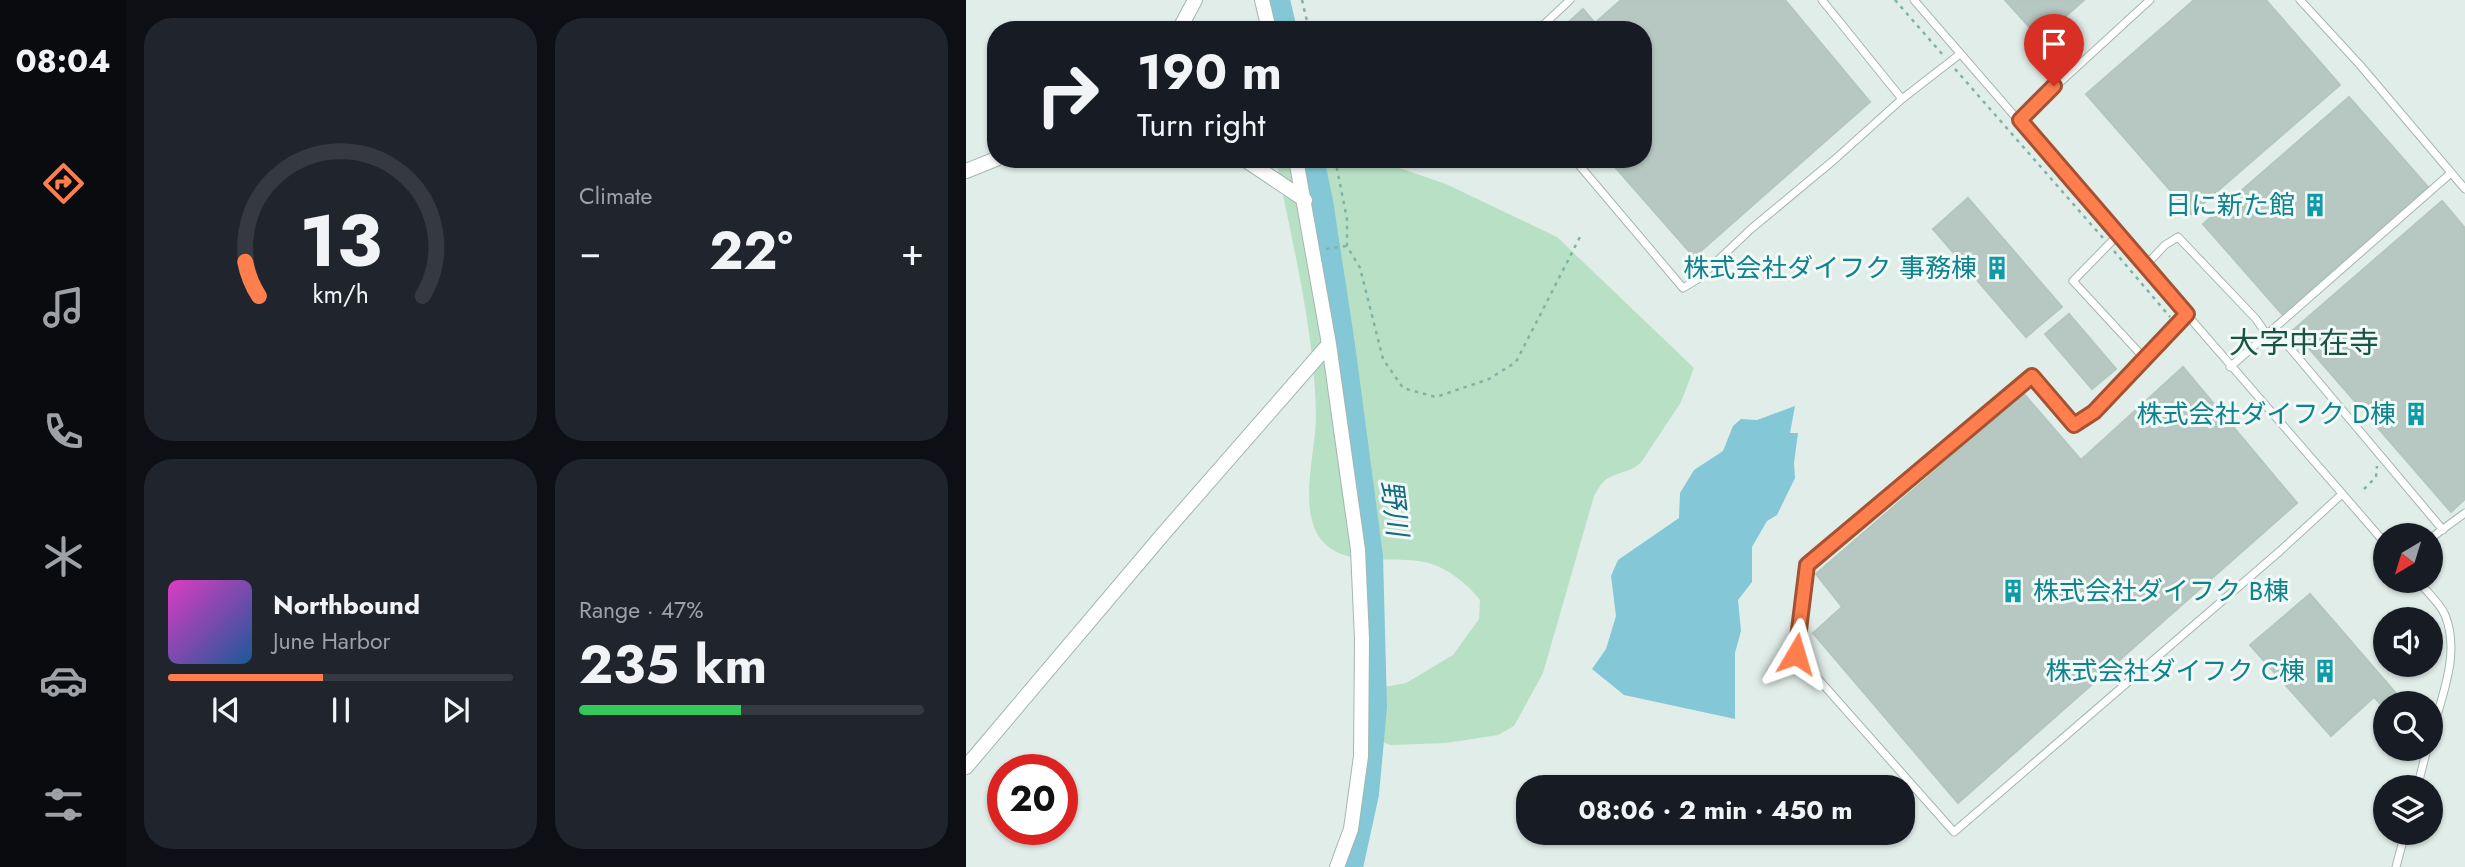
<!DOCTYPE html>
<meta charset="utf-8">
<style>
:root{--surface:#171b24;--page:#20242c;--text:#f1f3f6;--muted:#9ea1a6;--line:#363941;--accent:#ff7e4d}
body{margin:0;font-family:Jost,"Noto Sans JP",sans-serif;background:var(--page);color:var(--text);height:100vh;display:flex;flex-direction:column;font-size:26px;white-space:nowrap}
*{box-sizing:border-box;margin:0}
p{font-size:23px;color:var(--muted)}
.icon{flex:none;width:38px;height:38px;fill:none;stroke:currentColor;stroke-width:2;stroke-linecap:round;stroke-linejoin:round}
.map{position:relative;flex:1;overflow:hidden}
.drawer{display:flex;flex-direction:column;gap:18px;padding:18px;background:#0d0f14;width:840px}
.drawer>*{flex:none}
.guide{position:absolute;left:21px;top:21px;width:665px;height:147px;border-radius:28px;box-shadow:0 2px 5px #0004;background:#171b24;color:var(--text);overflow:hidden}
.needle{width:46px;rotate:218deg}
.buttons{position:absolute;left:1407px;top:523px;display:grid;gap:14px}
.buttons a{display:grid;place-items:center;width:70px;height:70px;border-radius:50%;background:var(--surface);box-shadow:0 2px 5px #0004;font-size:35px}
.speed{position:absolute;left:21px;top:754px;display:flex;gap:14px;font-size:35px;font-weight:700;text-align:center}
.speed>*{display:grid;place-content:center;width:91px;height:91px;border-radius:50%;background:var(--surface);box-shadow:0 2px 5px #0004;line-height:1}
.speed .limit{border:10px solid #d22;background:#fff;color:#111}
.pin{position:absolute;display:grid;place-items:center;width:60px;height:60px;color:#fff;margin:-72px -30px;border-radius:50% 50% 50% 0;rotate:-45deg;box-shadow:0 0 7px #0007}
.pin .icon{rotate:45deg}
.me{position:absolute;width:77px;margin:-38px;rotate:7deg;stroke-linejoin:round;filter:drop-shadow(0 0 5px #0008)}
.turn{display:flex;align-items:center;gap:24px;height:147px;padding:0 35px;font-size:32px}
.turn .icon{width:91px;height:91px;stroke-width:2.5}
.turn b{display:block;font-size:49px;line-height:60px}
.big{font-size:52px;font-weight:700;line-height:1.1}
.drawer .widget{flex:1;display:flex;flex-direction:column;justify-content:center;gap:10px;min-width:0;padding:0 24px;border-radius:28px;background:var(--page)}
.drawer .dial{align-items:center;gap:0}
.dial svg{height:182px;overflow:visible;fill:none;stroke:var(--line);stroke-width:7;stroke-linecap:round;text-anchor:middle}
.dial text{fill:var(--text);stroke:none}
.song{display:flex;align-items:center;gap:21px}
.cover{width:84px;height:84px;border-radius:10px;background:linear-gradient(135deg,hsl(310 70% 55%),hsl(210 70% 35%))}
.played{height:7px;border-radius:4px;background:linear-gradient(90deg,var(--accent) 45%,var(--line) 45%)}
.keys{display:flex;justify-content:space-around;direction:ltr}
.heat{display:flex;justify-content:space-between;align-items:center;font-size:38px;direction:ltr}
.charge{height:10px;border-radius:5px;background:linear-gradient(90deg,#34c759 47%,var(--line) 0)}
.drawer .tiles{flex:1;display:grid;gap:18px;grid-template-columns:repeat(2,1fr)}
.trip{position:absolute;left:550px;top:775px;width:399px;height:70px;border-radius:28px;background:var(--surface);box-shadow:0 2px 5px #0004;font-weight:700;line-height:70px;text-align:center}
main{display:flex;flex:1;min-height:0}
.dock{display:flex;flex-direction:column;width:126px;justify-content:space-around;align-items:center;background:#090b0e;color:var(--muted)}
.dock .icon{width:49px;height:49px}
.dock .current{color:var(--accent)}
.dock b{font-size:32px;color:var(--text)}
.map>svg:first-child{display:block}
.green{fill:#b8e0c4}
.water{fill:#84c8d8}
.lines{fill:none;stroke-linecap:round;stroke-linejoin:round}
.river{stroke:#84c8d8;stroke-width:24}
.building{fill:#b6c8c1;stroke:#b3c7bf;stroke-width:2}
.lane-casing{stroke:#a3b6b0;stroke-width:9}
.street-casing{stroke:#a3b6b0;stroke-width:16}
.path{stroke:#7eb4a5;stroke-width:2.5;stroke-dasharray:3.5 5;stroke-linecap:butt}
.lane{stroke:#fff;stroke-width:7}
.street{stroke:#fff;stroke-width:14}
.route-casing{stroke:#a65232;stroke-width:18}
.route{stroke:#ff7e4d;stroke-width:12}
.labels{text-anchor:middle;stroke-width:6;stroke-linejoin:round;paint-order:stroke}
.culture-label{font-size:26px;fill:#0d838f;stroke:#f2f9f6;text-anchor:end}
.water-label{font-size:28px;font-style:italic;fill:#146c82;stroke:#f2f9f6}
.quarter-label{font-size:30px;fill:#195447;stroke:#f2f9f6}
</style>
<main>
<nav class="dock">
<b>08:04</b>
<svg class="icon current" aria-label="directions" viewBox="0 0 24 24"><path d="M12 3l9 9-9 9-9-9zM9 14v-3h6M13 9l2 2-2 2"/></svg>
<svg class="icon" aria-label="music" viewBox="0 0 24 24"><path d="M9 18V5l10-2v13"/><circle cx="6" cy="18" r="3"/><circle cx="16" cy="16" r="3"/></svg>
<svg class="icon" aria-label="phone" viewBox="0 0 24 24"><path d="M5 4h4l2 5-3 2q2 4 5 5l2-3 5 2v4C11 20 4 13 5 4z"/></svg>
<svg class="icon" aria-label="climate" viewBox="0 0 24 24"><path d="M12 3v18M4 7l16 10M4 17L20 7"/></svg>
<svg class="icon" aria-label="car" viewBox="0 0 24 24"><path d="M5 17H2v-5l4-1 3-4h7l3 4 3 1v5h-3M9 17h6M6 11h13"/><circle cx="7" cy="17" r="2"/><circle cx="17" cy="17" r="2"/></svg>
<svg class="icon" aria-label="filters" viewBox="0 0 24 24"><path d="M4 7h16M4 17h16"/><circle cx="9" cy="7" r="2"/><circle cx="15" cy="17" r="2"/></svg>
</nav>
<section class="drawer">
<div class="tiles">
<div class="widget dial"><svg viewBox="0 0 100 80">
<path d="M14 69A42 42 0 1 1 86 69"/>
<path d="M14 69A42 42 0 0 1 8 54" stroke="#ff7e4d"/>
<text x="50" y="56" font-size="32" font-weight="700">13</text>
<text x="50" y="72" font-size="11">km/h</text>
</svg></div>
<div class="widget"><p>Climate</p>
<div class="heat"><a>−</a><b class="big">22°</b><a>+</a></div>
</div>
<div class="widget">
<div class="song"><i class="cover"></i><div><b>Northbound</b><p>June Harbor</p></div></div>
<div class="played"></div>
<div class="keys"><svg class="icon" aria-label="previous" viewBox="0 0 24 24"><path d="M18 5L8 12l10 7zM5 5v14"/></svg><svg class="icon" aria-label="pause" viewBox="0 0 24 24"><path d="M8 5v14M16 5v14"/></svg><svg class="icon" aria-label="next" viewBox="0 0 24 24"><path d="M6 5l10 7-10 7zM19 5v14"/></svg></div>
</div>
<div class="widget"><p>Range · 47%</p><b class="big">235 km</b><div class="charge"></div></div>
</div>
</section>
<div class="map">
<svg width="1499" height="867" viewBox="0 0 1499 867">
<rect width="100%" height="100%" fill="#e1ede8"/>
<path class="green" d="M310 159H407L480 184 591 237 728 368 715 402 676 461C666 473 651 471 638 481 634 485 631 491 628 496L577 673 548 726 532 735 480 743 425 745 395 735C384 713 386 709 401 690L440 683 487 655 513 619 514 600C500 582 477 564 453 561 424 557 384 566 360 545 329 516 350 454 350 417 349 330 326 244 310 159Z"/>
<path class="water" d="M829 406 824 433H832L828 463 829 478 811 515 801 521 786 547V582L772 600 775 631 769 653V719L658 695 626 669 640 649 650 616 645 576 652 560 713 518 714 493 728 470 757 451 767 426 775 419 791 420Z"/>
<g class="lines">
<path class="river" d="M312 0 319 30
M346 159 355 201 377 345 405 556 409 707 401 794 385 867"/>
</g>
<path class="building" d="M655 0H819L904 102 728 257 642 159H677V30H594L617 9 629 23Z
M1039 0H1118L1074 39Z
M1228 0H1300L1374 85 1225 214 1120 94Z
M1383 97 1462 187 1316 314 1237 224Z
M1002 198 1096 307 1060 337 967 229Z
M1476 201 1499 228V499L1485 512 1327 330Z
M1103 314 1150 369 1126 389 1079 334Z
M1217 367 1331 503 992 803 847 633 876 607 850 574 1058 394 1115 460Z
M1344 594 1434 698 1428 704H1419V709L1408 697 1365 736 1284 645Z"/>
<g class="lines">
<g class="lane-casing">
<path id="lane" d="M856 0 936 99
M948 0 1419 543
M1334 0 1394 65 1499 189
M572 30 604 0
M1054 119 1184 0
M608 159 717 288 732 279 785 229 868 160 936 99 994 54
M1152 235 1107 281 1179 359
M1179 266 1199 245 1212 237 1290 319 1301 335
M1221 314 1128 412 1108 425 1066 376 841 565 830 654 988 832 1314 551 1376 494
M1308 329 1477 530
M1264 367 1485 173
M1465 538 1499 513
M1452 581C1460 591 1474 603 1479 615 1495 654 1475 698 1465 736
M1451 788 1461 749
M1430 867 1439 833"/>
</g>
<g class="street-casing">
<path id="street" d="M296 0 303 30
M213 30 229 0
M278 159 339 200
M330 159 363 344 392 550 396 639 395 756 385 829 371 867
M0 171 30 159
M0 767 198 533 363 344"/>
</g>
<path class="path" d="M336 0 343 30
M929 0 977 55
M989 69 1137 238
M369 159 381 219V246L394 268 417 359 437 388 470 397 523 379 550 362 616 233
M360 249 381 246
M1148 251 1204 317
M1398 489 1410 477 1411 466
M1465 571 1467 573"/>
<use href="#lane" class="lane"/>
<use href="#street" class="street"/>
</g>
<g class="lines">
<g class="route-casing">
<path id="route" d="M830 654 841 565 1066 376 1108 425 1128 412 1221 314 1054 120 1088 86"/>
</g>
<use href="#route" class="route"/>
</g>
<defs>
<g id="building-bare" transform="scale(1.89)"><path d="M-4-6H4V6H1V3H-1V6H-4ZM-2.5-4.3h1.7v1.8h-1.7ZM.8-4.3h1.7v1.8H.8ZM-2.5-1h1.7V.8h-1.7ZM.8-1h1.7V.8H.8Z" fill="#0f9aa8" stroke="#f2f9f6" stroke-width="2.5" paint-order="stroke"/></g>
</defs>
<g fill-rule="evenodd">
<use href="#building-bare" x="1349" y="205"/>
<use href="#building-bare" x="1031" y="268"/>
<use href="#building-bare" x="1450" y="414"/>
<use href="#building-bare" x="1047" y="591"/>
<use href="#building-bare" x="1359" y="671"/>
</g>
<g class="labels">
<g class="culture-label">
<text x="1329" y="214">日に新た館</text>
<text x="1011" y="277">株式会社ダイフク 事務棟</text>
<text x="1430" y="423">株式会社ダイフク D棟</text>
<text x="1067" y="600" text-anchor="start">株式会社ダイフク B棟</text>
<text x="1339" y="680">株式会社ダイフク C棟</text>
</g>
<g class="water-label">
<text transform="translate(429 508) rotate(83)" y="10">野川</text>
</g>
<g class="quarter-label">
<text x="1338" y="353">大字中在寺</text>
</g>
</g>
</svg>
<div class="buttons">
<a><svg class="needle" viewBox="-14 -14 28 28"><path d="M0-13l5 13h-10z" fill="#e53935"/><path d="M0 13l5-13h-10z" fill="#9ea1a6"/></svg></a>
<a><svg class="icon" aria-label="sound" viewBox="0 0 24 24"><path d="M4 9h4l5-4v14l-5-4H4zM17 9q2 3 0 6"/></svg></a>
<a><svg class="icon" aria-label="search" viewBox="0 0 24 24"><circle cx="10" cy="10" r="6"/><path d="M15 15l6 6"/></svg></a>
<a><svg class="icon" aria-label="layers" viewBox="0 0 24 24"><path d="M12 4l9 5-9 5-9-5zM3 14l9 5 9-5"/></svg></a>
</div>
<div class="speed"><div class="limit">20</div></div>
<div class="pin" style="left:1088px;top:86px;background:#d93025"><svg class="icon" aria-label="arrive" viewBox="0 0 24 24"><path d="M6 21V4h12l-3 4 3 4H6"/></svg></div>
<svg class="me" style="left:830px;top:654px" viewBox="-20 -20 40 40"><path d="M0-17L14 15 0 8-14 15z" fill="#ff7e4d" stroke="#fff" stroke-width="4"/></svg>
<div class="trip">08:06 · 2 min · 450 m</div>
<div class="guide">
<div class="turn"><svg class="icon" aria-label="right" viewBox="0 0 24 24"><path d="M7 20v-9h11M14 6l5 5-5 5"/></svg><div><b>190 m</b>Turn right</div></div>
</div>
</div>
</main>
